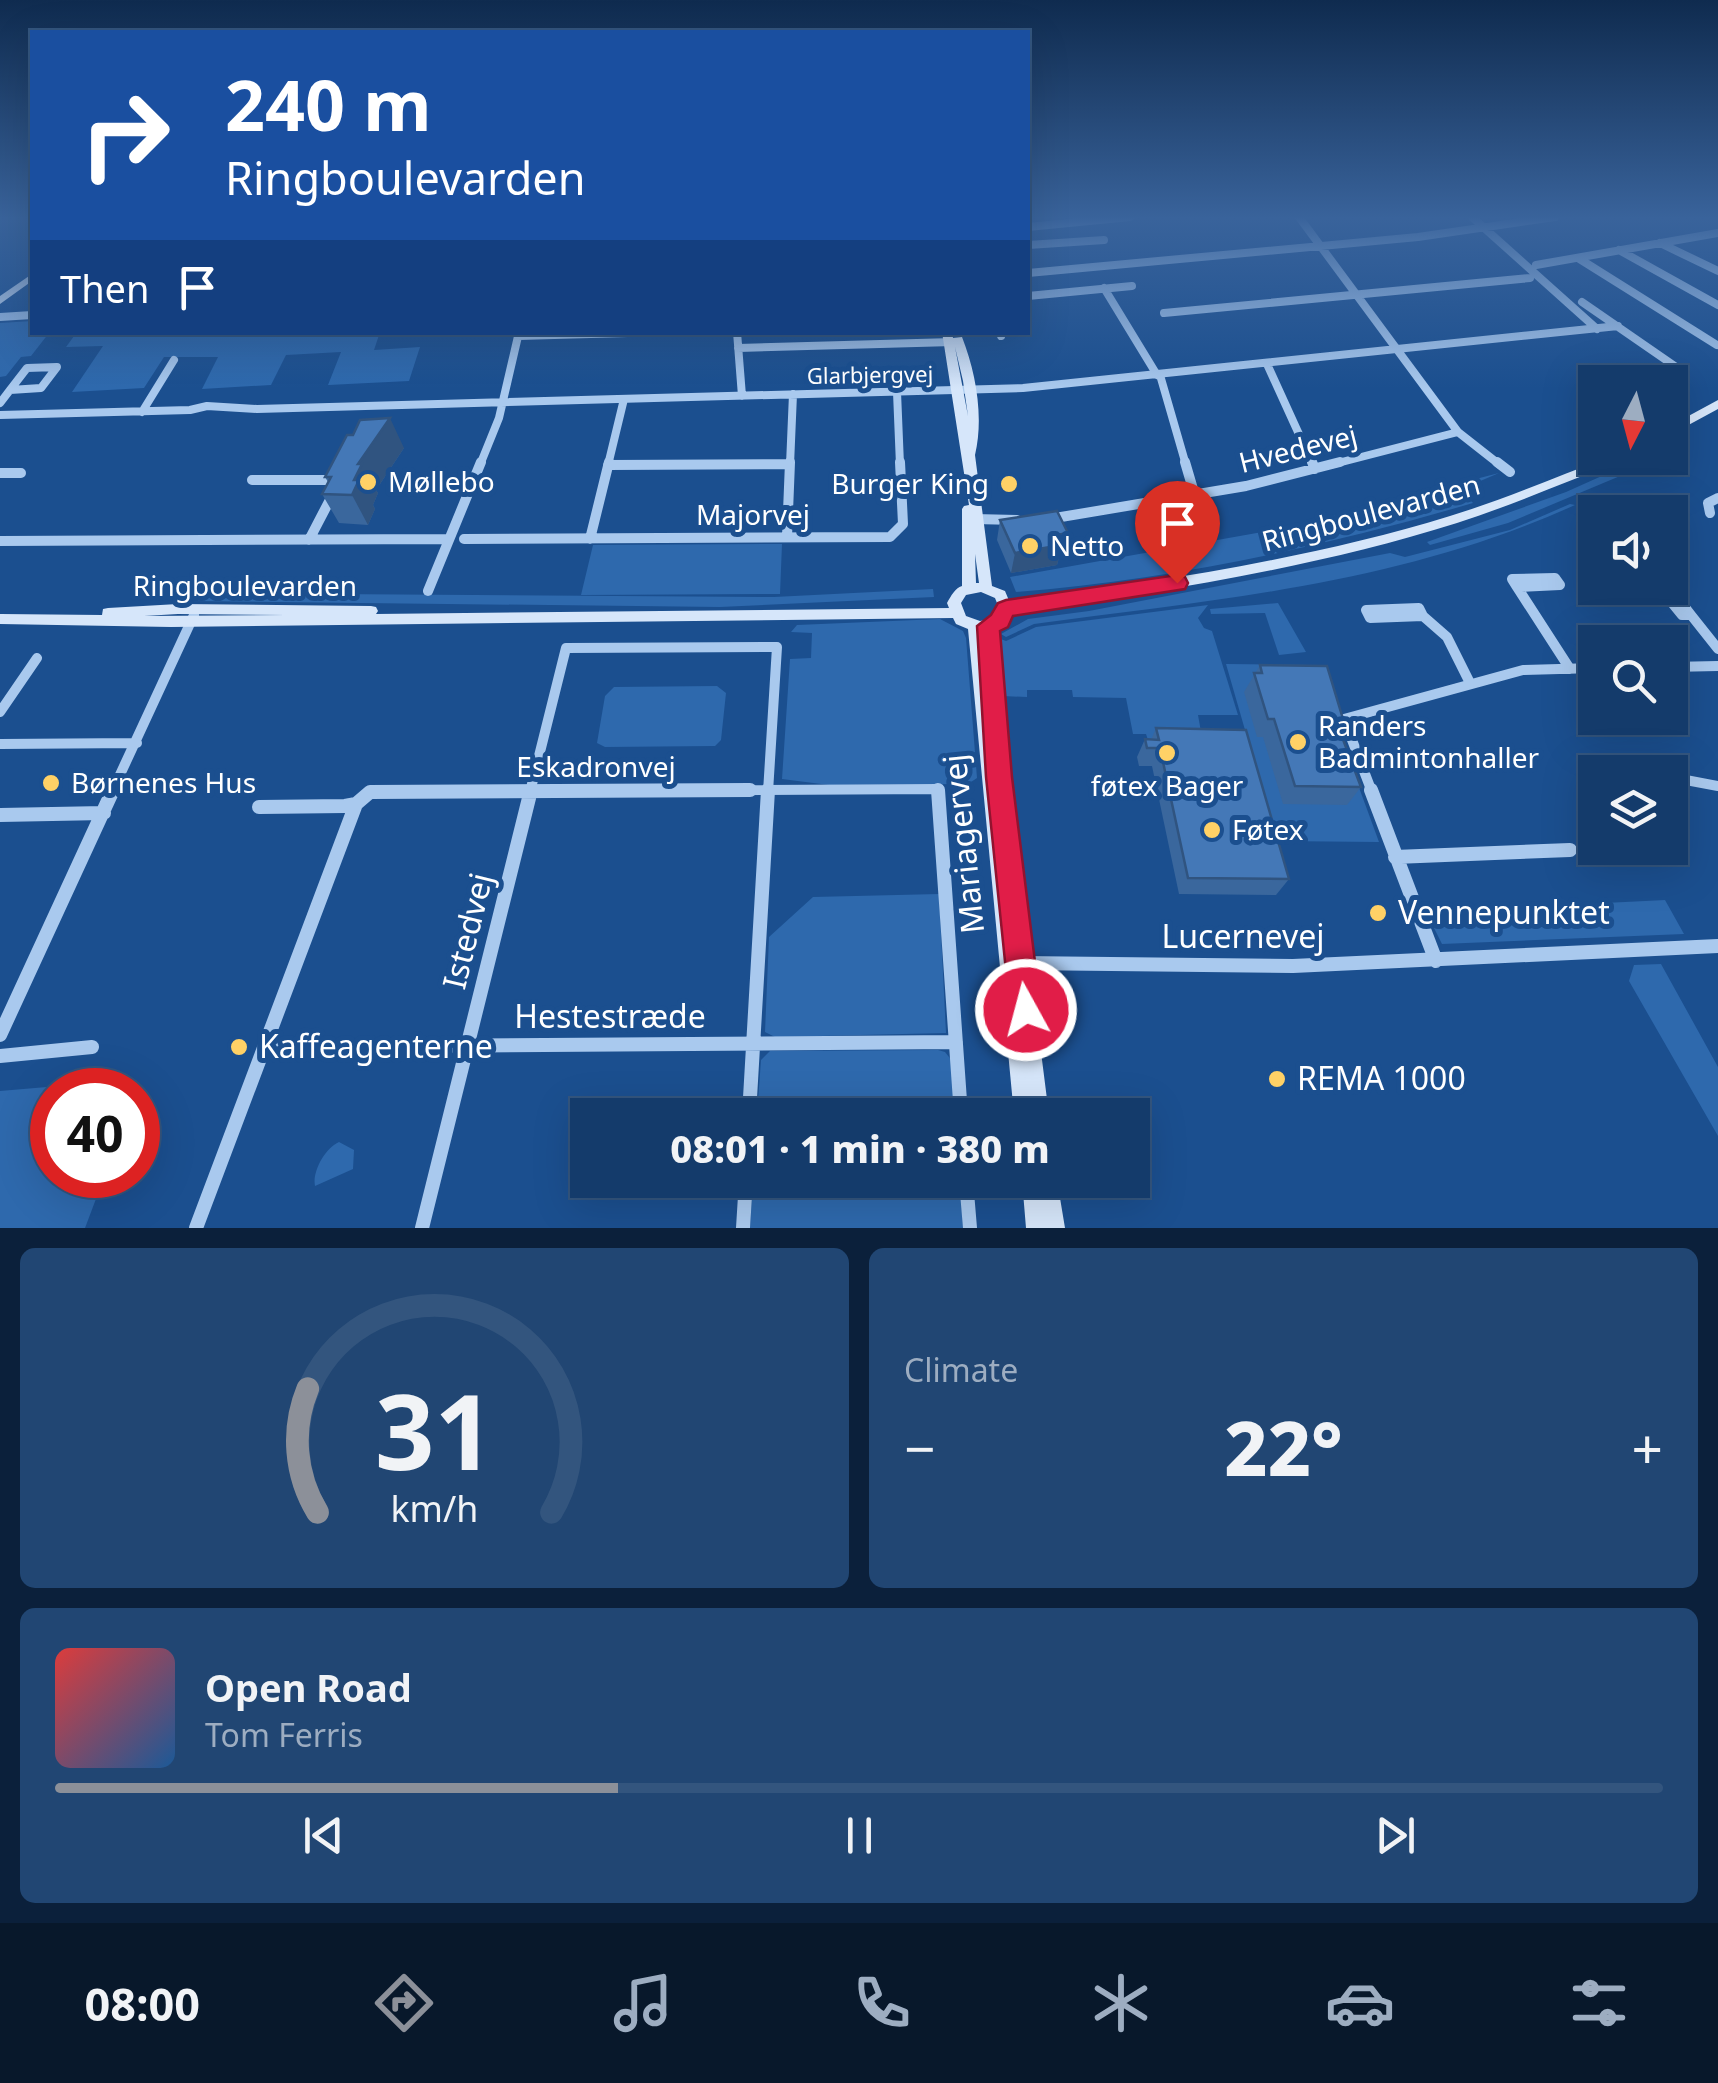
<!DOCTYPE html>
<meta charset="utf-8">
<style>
:root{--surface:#143b6b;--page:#214673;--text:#f1f3f6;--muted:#9dadc1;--line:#33557e;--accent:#8c9099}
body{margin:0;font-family:"Noto Sans",sans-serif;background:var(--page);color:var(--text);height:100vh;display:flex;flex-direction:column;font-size:38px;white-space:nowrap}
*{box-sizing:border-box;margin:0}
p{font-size:32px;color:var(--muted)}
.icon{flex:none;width:55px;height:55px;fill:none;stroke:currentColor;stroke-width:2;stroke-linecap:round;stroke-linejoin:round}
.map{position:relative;height:1228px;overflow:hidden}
.side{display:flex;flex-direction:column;gap:20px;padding:20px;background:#0b203b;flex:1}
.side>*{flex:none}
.hud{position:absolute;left:30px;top:30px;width:1000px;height:305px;border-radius:0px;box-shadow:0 10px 40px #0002,0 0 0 2px var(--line);background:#1a4fa0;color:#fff;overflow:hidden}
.needle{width:65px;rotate:186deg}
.fabs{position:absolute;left:1578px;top:365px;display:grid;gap:20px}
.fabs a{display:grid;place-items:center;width:110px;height:110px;border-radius:0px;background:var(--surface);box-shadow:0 10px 40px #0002,0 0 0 2px var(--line);font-size:50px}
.speed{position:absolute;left:30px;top:1068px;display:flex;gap:20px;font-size:50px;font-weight:700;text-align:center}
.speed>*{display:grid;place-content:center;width:130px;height:130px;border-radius:50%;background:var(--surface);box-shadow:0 10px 40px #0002,0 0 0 2px var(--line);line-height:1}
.speed .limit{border:15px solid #d22;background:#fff;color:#111}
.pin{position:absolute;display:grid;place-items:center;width:85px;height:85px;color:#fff;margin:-102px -42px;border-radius:50% 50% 50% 0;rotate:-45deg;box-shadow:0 0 10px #0007}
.pin .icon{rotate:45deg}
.me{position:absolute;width:110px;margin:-55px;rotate:353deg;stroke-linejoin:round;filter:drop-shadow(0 0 8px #0008)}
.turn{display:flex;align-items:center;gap:35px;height:210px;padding:0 30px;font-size:45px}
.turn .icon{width:130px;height:130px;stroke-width:2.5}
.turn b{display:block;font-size:70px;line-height:85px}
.then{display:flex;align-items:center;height:95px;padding:0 30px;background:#0003;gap:20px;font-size:38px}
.big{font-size:75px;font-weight:800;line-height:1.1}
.side .widget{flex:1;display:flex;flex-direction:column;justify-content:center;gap:15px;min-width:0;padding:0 35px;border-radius:15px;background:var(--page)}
.side .dial{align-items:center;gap:0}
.dial svg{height:260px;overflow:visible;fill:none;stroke:var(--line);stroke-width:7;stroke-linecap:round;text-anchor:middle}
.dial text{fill:var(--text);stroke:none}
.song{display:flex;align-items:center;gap:30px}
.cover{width:120px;height:120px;border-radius:15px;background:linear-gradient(135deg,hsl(0 70% 55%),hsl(210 70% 35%))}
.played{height:10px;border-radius:5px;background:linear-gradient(90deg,var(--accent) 35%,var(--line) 35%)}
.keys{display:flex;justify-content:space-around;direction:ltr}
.heat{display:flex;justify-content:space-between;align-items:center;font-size:55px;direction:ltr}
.side .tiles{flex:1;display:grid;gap:20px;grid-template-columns:1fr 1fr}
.widget:last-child{grid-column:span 2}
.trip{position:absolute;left:570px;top:1098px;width:580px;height:100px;border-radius:0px;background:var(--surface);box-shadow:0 10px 40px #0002,0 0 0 2px var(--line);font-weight:800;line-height:100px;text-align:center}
.tabs{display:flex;height:160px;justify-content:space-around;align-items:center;background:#08182b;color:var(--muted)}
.tabs .icon{width:70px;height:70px}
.tabs .current{color:var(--accent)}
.tabs b{font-size:45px;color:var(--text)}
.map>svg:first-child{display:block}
.green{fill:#2e69ad}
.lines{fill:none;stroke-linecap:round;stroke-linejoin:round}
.street-far2{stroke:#a9c9ee;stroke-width:8}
.street-far1{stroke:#a9c9ee;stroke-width:10}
.street{stroke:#a9c9ee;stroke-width:14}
.secondary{fill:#d6e6fa;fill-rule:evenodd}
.wall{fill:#3a679d}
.shaded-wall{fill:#305480}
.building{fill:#4478b7;stroke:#305480;stroke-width:2.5}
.route{fill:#e11d48;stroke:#92132f;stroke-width:2.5}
.poi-dot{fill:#ffd166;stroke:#1b4f8f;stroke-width:4}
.labels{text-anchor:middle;stroke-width:10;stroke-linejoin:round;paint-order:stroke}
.far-street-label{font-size:22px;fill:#fff;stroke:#1b4f8f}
.street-label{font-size:28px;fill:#fff;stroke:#1b4f8f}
.poi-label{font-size:28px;fill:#fff;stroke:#1b4f8f;text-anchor:start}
.near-street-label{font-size:32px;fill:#fff;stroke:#1b4f8f}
.near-poi-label{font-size:32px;fill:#fff;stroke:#1b4f8f;text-anchor:start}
</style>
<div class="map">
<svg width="1718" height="1228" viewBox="0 0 1718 1228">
<rect width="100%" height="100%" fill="#1b4f8f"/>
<path class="green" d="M32 321V332L49 333 31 356 21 357 6 376 0 377V323Z
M77 332H380L374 350 420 347 409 381 328 385 341 352 286 355 271 385 202 389 218 357H164L144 388 72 392 103 346 66 347Z
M1642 458H1663L1508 523 1430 545 1427 542 1566 492Z
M1499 473 1464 488 1463 492 1473 503C1323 547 1172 580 1016 592L1010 577 1290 527Z
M1570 504 1575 505C1401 584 1221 599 1034 624L1006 637 1001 634 1028 619 1089 611 1390 553 1405 557 1510 530Z
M782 544 780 594 581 595 593 545Z
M933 589 934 597 720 607 188 601 191 593 774 597Z
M1278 603 1306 652 1279 655 1265 613 1211 614 1210 609Z
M1208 605 1198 618 1204 628 1212 631 1238 715H1198L1203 743 1148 740 1146 734H1133L1126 698 1073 697 1072 690H1027V697L1003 696 998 638 1006 641 1036 627Z
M940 619 963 631 966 638 977 778 968 784 829 785 782 779 790 659 811 658 812 633 791 632 797 625Z
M1226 664 1314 665 1379 842 1277 841Z
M717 686 726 693 721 740 715 746 605 747 597 743 605 696 614 687Z
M939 894 946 1033 775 1037 765 1032 769 937 813 897Z
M1665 900 1684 934 1442 944 1426 912Z
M1661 964 1718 1067V1136L1629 981 1634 965Z
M938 1050 945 1052 953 1062 956 1115H757L761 1060 770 1051Z
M82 1084 80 1090H52V1175H105L85 1228H0V1091Z
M339 1142 354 1150 353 1169 315 1186C312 1172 325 1148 339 1142Z
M753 1180H960L963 1228H750Z"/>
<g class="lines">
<path class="street-far2" d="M1299 217 1458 432 1500 465
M1472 217 1597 329
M1028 227 1130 217
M1660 243 1718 271
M1028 245 1104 240
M1619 250 1718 305
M1578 258 1717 345
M1536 265 1718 233
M1028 273 1418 237 1555 217
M1104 288 1157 375
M1028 296 1132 286
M1582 302 1679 369
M1164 313 1530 278
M0 317 32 315
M737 332 742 396
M1000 332 1001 336
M518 336 664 332
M738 348 953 342
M1267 364 1313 465
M57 367 41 388 10 390 27 368Z
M1160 375 1186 465
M897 392 900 465
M0 403 10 390
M142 412 174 360
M0 415 190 410 207 406 257 409 1023 388 1618 326
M480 465 499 418 519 332
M608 465 624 399
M669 465 790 464
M790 465 793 394
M1330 465 1458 432"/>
<path class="street-far1" d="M1185 462 1195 496
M1312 462 1315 469
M1497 462 1510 472
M608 465 790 464
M0 473H21
M252 480H336
M1710 513 1708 503 1718 498
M974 519 1017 520
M1049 519 1246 486 1340 462
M787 537 790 462
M464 539 890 537 903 524 900 462
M590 539 609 462
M309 540 334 492
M0 541 449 539
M1555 578 1560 585 1517 587 1512 579Z
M1517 587 1570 669
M1660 588 1682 615H1691L1718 649
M1670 588 1691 615
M428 591 481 462
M1419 608 1423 616 1370 618 1366 610Z
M1423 616 1447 637 1470 683
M1670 667 1718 666
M0 712 37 658
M0 744 137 743
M1670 777 1718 786
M112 792 194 615
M369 792 938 789V792
M530 792 566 648 777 647 768 792
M1372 792 1344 719 1523 670 1595 668"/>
<path class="street" d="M938 790 961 1115
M1371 790 1436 961
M259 807 345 806 356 804 370 792 750 790
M0 815 104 813
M1395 857 1570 850
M1019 963 1293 966 1718 946
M0 1035 113 790
M265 1047 956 1042
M0 1056 92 1047
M749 1115 768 790
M966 1180 970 1228
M196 1228 356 804
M422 1228 531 790
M743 1228 746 1180"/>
<path class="secondary" d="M32 274V281L0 304V296Z
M942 332H952L953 338 962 337C976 373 984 417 975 455L992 586 1005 591 1010 603C1158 581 1307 560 1450 516 1503 500 1555 477 1607 458H1623L1621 461C1567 481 1513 505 1457 523 1312 569 1161 591 1010 614L1001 627 995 629 1010 807 1049 1115H1014L968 629 956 624 953 618 171 627 0 624V614L102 615 103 609 108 608 178 604 371 606 376 607 378 611 376 614 949 608 947 603C951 596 955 588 962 586V509L964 506 969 505ZM955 347 963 381 968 416ZM975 554 979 583H976ZM981 592 995 598 999 608 991 619 980 621 966 616 961 603 966 595ZM178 614 286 615 144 616Z
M1718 400V409L1670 435V426Z
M1022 1180H1057L1065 1228H1026Z"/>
</g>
<path class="wall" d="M353 435 404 448 376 490 378 493 373 505 375 509 368 525 339 523 322 494 328 482 325 477Z
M1000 520 1068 533 1063 553H1060L1057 565 1011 573 997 540Z
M1260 665 1346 729 1342 735 1361 787 1347 805 1283 804 1263 737H1257L1244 692Z
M1156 728 1289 879 1276 895 1179 894 1152 766H1139L1137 757 1145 739 1151 740Z"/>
<path class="shaded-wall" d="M390 418 404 448 376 490 378 493 373 505 375 509 368 525 352 495 358 464Z
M1068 533 1063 553H1060L1057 565 1011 573 1015 553 1057 535Z"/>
<path class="building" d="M390 418 358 464H362L354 480H359L352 495 322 494 331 477H325L347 435H353L360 420Z
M1057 511 1068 533 1057 535 1062 545 1015 553 1000 520Z
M1260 665 1327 666 1346 729H1339L1361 787 1295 786 1274 719H1268L1254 673H1262Z
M1156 728 1246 730 1289 879 1188 878 1160 748H1147L1145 739 1159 740Z"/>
<linearGradient id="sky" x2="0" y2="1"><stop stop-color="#0f2b4f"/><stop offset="0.56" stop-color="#39639b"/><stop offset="1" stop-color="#39639b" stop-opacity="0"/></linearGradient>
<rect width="1718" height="389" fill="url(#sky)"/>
<path class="route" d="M1177 575 1185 577 1188 583 1185 589 1013 616 1008 627 1000 631 1012 777 1041 1010 1036 1021 1026 1026 1015 1021 1010 1010 986 777 977 626 991 615 998 603 1006 600Z"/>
<g class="poi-dot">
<circle cx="368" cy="482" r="10"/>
<circle cx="1009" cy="484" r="10"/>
<circle cx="1030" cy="546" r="10"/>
<circle cx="1298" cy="742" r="10"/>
<circle cx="1167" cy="753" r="10"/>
<circle cx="51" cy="783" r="10"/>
<circle cx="1212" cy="830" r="10"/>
<circle cx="1378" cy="913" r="10"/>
<circle cx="239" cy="1047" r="10"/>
<circle cx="1277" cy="1079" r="10"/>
</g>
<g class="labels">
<g class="far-street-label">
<text transform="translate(870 375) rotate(-1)" y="8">Glarbjergvej</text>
</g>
<g class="street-label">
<text transform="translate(1298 449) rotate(-14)" y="10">Hvedevej</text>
<text transform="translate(1371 513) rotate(-15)" y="10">Ringboulevarden</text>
<text x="753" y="525">Majorvej</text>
<text x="245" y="596">Ringboulevarden</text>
<text x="596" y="777">Eskadronvej</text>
</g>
<g class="poi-label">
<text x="388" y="492">Møllebo</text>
<text x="989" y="494" text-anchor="end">Burger King</text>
<text x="1050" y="556">Netto</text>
<text x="1318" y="736">Randers<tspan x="1318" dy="32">Badmintonhaller</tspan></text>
<text x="71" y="793">Børnenes Hus</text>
<text x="1167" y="796" text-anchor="middle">føtex Bager</text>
<text x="1232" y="840">Føtex</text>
</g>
<g class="near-street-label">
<text transform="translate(964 844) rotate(-96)" y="11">Mariagervej</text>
<text transform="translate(468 931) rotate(-76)" y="11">Istedvej</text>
<text x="1243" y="948">Lucernevej</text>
<text x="610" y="1028">Hestestræde</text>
</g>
<g class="near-poi-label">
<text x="1398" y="924">Vennepunktet</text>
<text x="259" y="1058">Kaffeagenterne</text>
<text x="1297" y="1090">REMA 1000</text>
</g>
</g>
</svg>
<div class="fabs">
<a><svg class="needle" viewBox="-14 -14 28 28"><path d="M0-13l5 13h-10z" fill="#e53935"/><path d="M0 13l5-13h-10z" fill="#9dadc1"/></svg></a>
<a><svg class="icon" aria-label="sound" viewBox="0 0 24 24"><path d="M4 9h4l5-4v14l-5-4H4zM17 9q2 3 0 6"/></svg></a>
<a><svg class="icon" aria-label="search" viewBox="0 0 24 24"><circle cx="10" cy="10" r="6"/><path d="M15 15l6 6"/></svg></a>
<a><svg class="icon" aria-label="layers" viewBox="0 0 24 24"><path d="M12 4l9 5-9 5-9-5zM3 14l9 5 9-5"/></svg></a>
</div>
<div class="speed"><div class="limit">40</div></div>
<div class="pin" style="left:1177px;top:583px;background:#d93025"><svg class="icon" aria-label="arrive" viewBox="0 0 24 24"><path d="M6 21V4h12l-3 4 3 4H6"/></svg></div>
<svg class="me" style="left:1026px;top:1010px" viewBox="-20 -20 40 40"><circle r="17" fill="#e11d48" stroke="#fff" stroke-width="3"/><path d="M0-11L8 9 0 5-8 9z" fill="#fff"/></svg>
<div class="trip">08:01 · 1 min · 380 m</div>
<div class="hud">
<div class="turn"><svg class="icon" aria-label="right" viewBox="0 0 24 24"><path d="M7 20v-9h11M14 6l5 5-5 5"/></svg><div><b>240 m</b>Ringboulevarden</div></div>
<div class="then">Then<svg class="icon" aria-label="arrive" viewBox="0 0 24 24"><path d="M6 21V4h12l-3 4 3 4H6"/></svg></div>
</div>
</div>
<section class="side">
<div class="tiles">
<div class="widget dial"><svg viewBox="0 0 100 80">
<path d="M14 69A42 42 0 1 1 86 69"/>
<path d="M14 69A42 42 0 0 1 11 31" stroke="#8c9099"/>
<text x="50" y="56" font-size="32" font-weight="700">31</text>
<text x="50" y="72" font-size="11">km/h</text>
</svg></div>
<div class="widget"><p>Climate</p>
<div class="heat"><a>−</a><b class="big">22°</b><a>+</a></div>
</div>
<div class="widget">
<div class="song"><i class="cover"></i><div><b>Open Road</b><p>Tom Ferris</p></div></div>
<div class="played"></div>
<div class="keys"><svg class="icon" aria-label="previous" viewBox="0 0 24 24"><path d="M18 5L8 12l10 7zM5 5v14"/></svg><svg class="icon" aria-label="pause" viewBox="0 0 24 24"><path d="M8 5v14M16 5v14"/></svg><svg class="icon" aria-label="next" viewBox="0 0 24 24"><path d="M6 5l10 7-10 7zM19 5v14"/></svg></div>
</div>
</div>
</section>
<nav class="tabs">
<b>08:00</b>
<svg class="icon current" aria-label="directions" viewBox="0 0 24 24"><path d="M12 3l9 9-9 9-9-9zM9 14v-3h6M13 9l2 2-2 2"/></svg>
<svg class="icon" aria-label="music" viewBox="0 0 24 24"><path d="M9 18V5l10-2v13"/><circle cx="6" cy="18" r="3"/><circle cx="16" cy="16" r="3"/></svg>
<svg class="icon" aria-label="phone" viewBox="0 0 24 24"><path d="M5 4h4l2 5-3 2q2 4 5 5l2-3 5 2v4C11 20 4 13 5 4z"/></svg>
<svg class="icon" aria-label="climate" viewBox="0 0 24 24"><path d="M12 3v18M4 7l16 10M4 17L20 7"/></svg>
<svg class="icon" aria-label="car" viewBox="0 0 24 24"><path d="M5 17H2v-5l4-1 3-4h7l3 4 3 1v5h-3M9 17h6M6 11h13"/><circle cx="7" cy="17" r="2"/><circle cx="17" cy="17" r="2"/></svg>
<svg class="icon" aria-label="filters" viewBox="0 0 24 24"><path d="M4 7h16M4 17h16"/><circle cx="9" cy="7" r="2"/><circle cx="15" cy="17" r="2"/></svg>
</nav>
